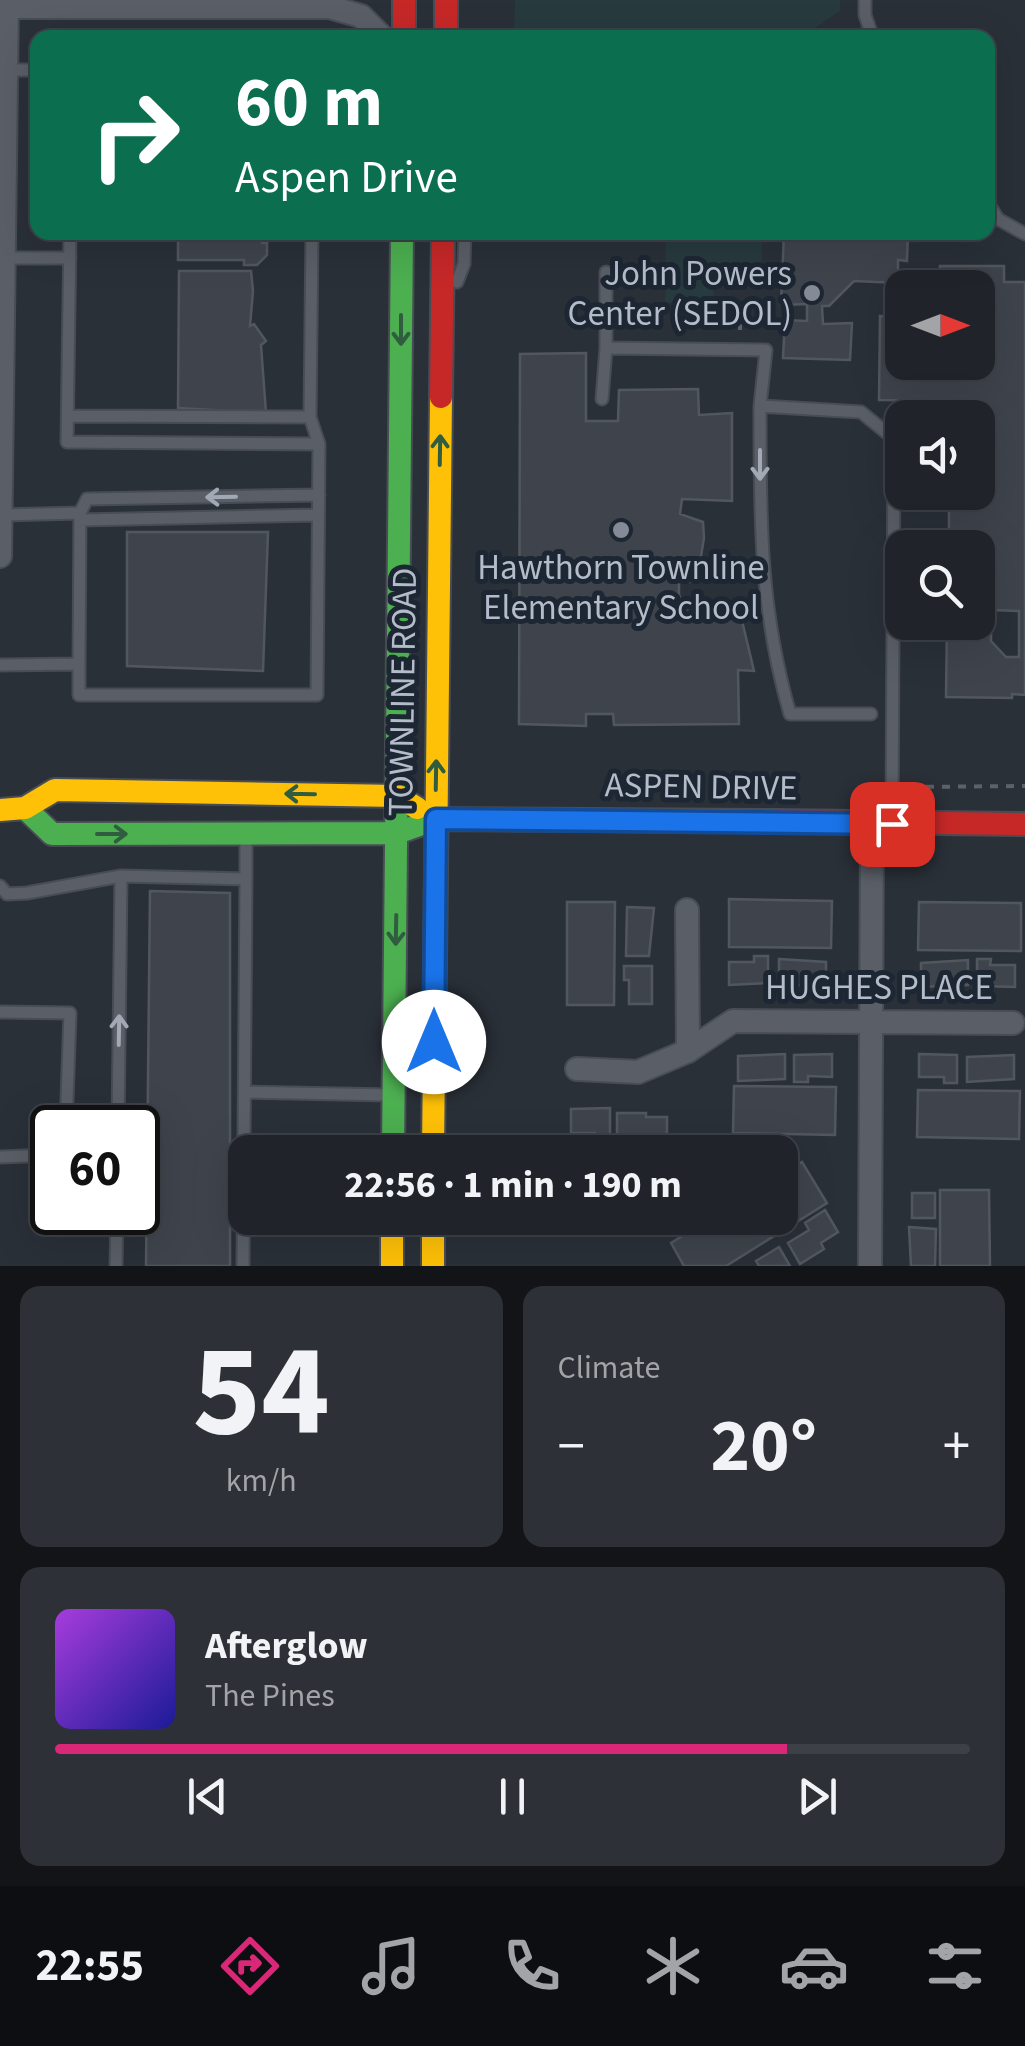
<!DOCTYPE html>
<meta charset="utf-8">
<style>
:root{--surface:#20242a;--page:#2d3036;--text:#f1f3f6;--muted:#a2a4a8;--line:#3d4147;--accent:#db2777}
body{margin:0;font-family:"Source Sans 3",sans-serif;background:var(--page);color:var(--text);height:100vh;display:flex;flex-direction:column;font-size:38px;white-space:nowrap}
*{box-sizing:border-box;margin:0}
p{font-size:32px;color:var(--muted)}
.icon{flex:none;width:55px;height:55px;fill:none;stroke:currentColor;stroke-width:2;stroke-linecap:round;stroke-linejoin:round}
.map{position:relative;height:1266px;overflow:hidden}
.details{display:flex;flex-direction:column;gap:20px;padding:20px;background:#121417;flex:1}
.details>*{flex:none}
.banner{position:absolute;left:30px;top:30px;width:965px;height:210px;border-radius:20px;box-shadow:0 10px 40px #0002,0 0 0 2px var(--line);background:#0b6e4f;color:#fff;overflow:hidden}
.needle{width:65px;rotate:90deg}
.tools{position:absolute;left:885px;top:270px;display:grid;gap:20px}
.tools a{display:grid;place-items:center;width:110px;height:110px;border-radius:20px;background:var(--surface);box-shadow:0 10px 40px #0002,0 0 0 2px var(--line);font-size:50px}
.speed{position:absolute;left:30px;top:1105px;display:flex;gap:20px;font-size:50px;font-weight:700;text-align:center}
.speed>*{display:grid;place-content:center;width:130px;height:130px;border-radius:50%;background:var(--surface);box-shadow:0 10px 40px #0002,0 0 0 2px var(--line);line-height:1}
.speed .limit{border:5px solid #111;border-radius:15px;background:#fff;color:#111}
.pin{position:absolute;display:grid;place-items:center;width:85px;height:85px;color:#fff;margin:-42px;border-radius:20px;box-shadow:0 5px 15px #0006}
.me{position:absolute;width:110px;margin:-55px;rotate:0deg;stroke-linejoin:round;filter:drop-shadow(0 0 8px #0008)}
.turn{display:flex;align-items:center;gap:35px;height:210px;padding:0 40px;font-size:45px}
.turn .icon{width:130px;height:130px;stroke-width:2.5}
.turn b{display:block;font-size:70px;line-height:85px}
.big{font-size:75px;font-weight:700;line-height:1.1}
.details .card{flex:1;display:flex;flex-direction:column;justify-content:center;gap:15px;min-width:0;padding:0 35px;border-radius:20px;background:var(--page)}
.details .dial{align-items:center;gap:0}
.dial b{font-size:130px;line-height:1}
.song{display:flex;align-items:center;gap:30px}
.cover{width:120px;height:120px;border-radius:15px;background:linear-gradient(135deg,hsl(280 70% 55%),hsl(240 70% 35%))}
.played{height:10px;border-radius:5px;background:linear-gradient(90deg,var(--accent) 80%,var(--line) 80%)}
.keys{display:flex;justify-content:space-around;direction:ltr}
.heat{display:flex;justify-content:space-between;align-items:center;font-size:55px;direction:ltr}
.details .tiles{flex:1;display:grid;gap:20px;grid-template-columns:1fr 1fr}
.card:last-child{grid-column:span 2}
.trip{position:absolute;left:228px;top:1135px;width:570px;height:100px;border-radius:20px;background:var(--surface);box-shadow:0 10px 40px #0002,0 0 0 2px var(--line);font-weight:700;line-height:100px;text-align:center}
.tabs{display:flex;height:160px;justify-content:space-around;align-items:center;background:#0d0e11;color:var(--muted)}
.tabs .icon{width:70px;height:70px}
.tabs .current{color:var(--accent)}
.tabs b{font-size:45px;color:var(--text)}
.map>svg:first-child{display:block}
.park{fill:#273a3e}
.building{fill:#3f444c;stroke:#52575f;stroke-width:2.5;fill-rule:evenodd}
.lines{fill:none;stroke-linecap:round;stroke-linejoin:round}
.lane-casing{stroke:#484c55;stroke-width:15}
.street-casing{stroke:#484c55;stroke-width:26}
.fast-casing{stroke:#484c55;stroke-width:26}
.slow-casing{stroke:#484c55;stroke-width:26}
.jam-casing{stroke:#484c55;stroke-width:26}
.path{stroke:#5c6268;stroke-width:4;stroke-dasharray:8 8;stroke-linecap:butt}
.lane{stroke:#5a5e66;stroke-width:11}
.street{stroke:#5a5e66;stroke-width:22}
.fast{stroke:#4caf50;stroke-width:22}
.slow{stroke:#ffc107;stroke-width:22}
.jam{stroke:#c62828;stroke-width:22}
.oneway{stroke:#305d3f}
.oneway2{stroke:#a2a9b5}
.route-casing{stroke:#114b97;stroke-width:25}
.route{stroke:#1a73e8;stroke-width:18}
.poi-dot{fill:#848b96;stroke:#1d2633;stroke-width:4}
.labels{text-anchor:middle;stroke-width:10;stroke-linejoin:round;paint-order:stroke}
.poi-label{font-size:35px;fill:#b4bcc9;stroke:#1d2633;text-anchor:end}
.street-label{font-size:35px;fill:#b4bcc9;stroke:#1d2633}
</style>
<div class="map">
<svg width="1025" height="1266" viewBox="0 0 1025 1266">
<rect width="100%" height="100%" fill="#2a3038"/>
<path class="park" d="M515 0H840V11L807 33 514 34Z
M666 233H762V286L714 287 713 301 665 303Z"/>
<path class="building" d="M178 232H262V243H267V255L257 265H244V260H178Z
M784 232H908L907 261 898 260V283L854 281 829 306H822L823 324 852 323 850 360 783 358 785 320 807 321V304L781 305Z
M940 266H1004V282H1025V695L1012 694V698L946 697 947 622H978V548H938V540H949V492H978V468H981V460H986V413H981V401L879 400 880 316 902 317V362H978V288H940ZM991 610 1019 611V657H1006L991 641Z
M179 271H251L253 291 250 326 254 324 266 341 261 345 266 413 178 408Z
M586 353V421H618L619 390 698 389 699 415 732 413V501L682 499 680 514 703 522 704 538 697 581 679 583V594L680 598 698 599 699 603 738 604 754 671 738 670 739 724 614 725 613 714H586V726L519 724 520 354Z
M127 532H268L263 671 127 666Z
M150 891 230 893V1266H146Z
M729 899 832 901 831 948 729 947Z
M567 902H615L614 1005H567Z
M919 902 1021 903V951L918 950Z
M627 907 654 908 649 956H626Z
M754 956H768V983L729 985V962H754Z
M779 959 826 962V987L779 984Z
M977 959H991L990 965H1015V987L977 986Z
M968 960V985L921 987V963Z
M624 966H652V1004H629V980H624Z
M785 1054V1079L738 1081V1056Z
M832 1054V1077L808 1076V1082H794V1055Z
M919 1054 957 1055V1083H944V1077H919Z
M1014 1055V1079L967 1082V1057Z
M734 1086 836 1087 835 1135 733 1133Z
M918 1090 1020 1091 1019 1139 917 1137Z
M610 1108V1137H595V1133H571V1109Z
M617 1113H646V1117H667V1138H617Z
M570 1140H673V1152H570Z
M802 1162 827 1203 726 1266H684L671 1243 712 1218H780V1175Z
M940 1190H989L990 1266H940Z
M912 1193H935V1218H912Z
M825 1210 838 1232 821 1243 824 1249 800 1264 788 1243 809 1230 805 1223Z
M909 1227 936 1229 935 1266H911Z
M779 1247 790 1266H759L756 1261Z"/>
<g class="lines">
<g class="lane-casing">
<path id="lane" d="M865 0V15L873 38
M837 38 872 34
M8 70H38
M988 203 998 219 1025 234
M70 232 67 442 319 444
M4 258H70
M457 282 464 264 465 232
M606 348 766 350 760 406
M602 399 606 348V272
M68 416 310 417
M80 513 87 499 319 495
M80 520 318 515
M79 664V695H317L319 444 310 417 312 232
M0 665 79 664 80 513 1 515
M871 714H790C759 607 760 516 760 406L861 412 894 439 892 820
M0 886 7 894 27 893 121 876 246 879V835
M0 1012 70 1013 66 1128
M245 1092 389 1095
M118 1128 121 876
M0 1157 52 1155
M116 1266 117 1212
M243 1266 246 879"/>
</g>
<g class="street-casing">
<path id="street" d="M0 7H329L361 16 383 38
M0 556 7 0
M687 910 688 1051
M577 1069 638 1072 688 1051 733 1021 1013 1023
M870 1266 872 824"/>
</g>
<g class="fast-casing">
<path id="fast" d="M25 808 52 834 397 833 436 819 776 821
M393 1152 402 232"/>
</g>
<g class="slow-casing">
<path id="slow" d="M0 810 25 808 55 790 398 796 417 808
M433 1152 441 397
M392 1218V1266
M433 1218V1266"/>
</g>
<g class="jam-casing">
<path id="jam" d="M404 0V38
M446 0V38
M441 397 443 232
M776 821 1025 824"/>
</g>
<path class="path" d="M740 322V335
M978 440H981
M910 787 1025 786"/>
<use href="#lane" class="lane"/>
<use href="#street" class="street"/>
<use href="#fast" class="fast"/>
<use href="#slow" class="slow"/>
<use href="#jam" class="jam"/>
</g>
<defs><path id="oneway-shaft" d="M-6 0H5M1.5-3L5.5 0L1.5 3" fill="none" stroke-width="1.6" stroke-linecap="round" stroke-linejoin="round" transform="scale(2.5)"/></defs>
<g class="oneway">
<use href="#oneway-shaft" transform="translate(401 330) rotate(90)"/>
<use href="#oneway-shaft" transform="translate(440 450) rotate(-89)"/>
<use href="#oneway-shaft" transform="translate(436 775) rotate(-89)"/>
<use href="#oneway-shaft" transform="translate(300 794) rotate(-179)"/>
<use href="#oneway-shaft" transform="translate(112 834)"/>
<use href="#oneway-shaft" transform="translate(396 930) rotate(91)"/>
</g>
<g class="oneway2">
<use href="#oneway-shaft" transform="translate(760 465) rotate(90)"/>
<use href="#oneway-shaft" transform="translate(221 497) rotate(179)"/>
<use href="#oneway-shaft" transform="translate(119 1030) rotate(-89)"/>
</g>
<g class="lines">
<g class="route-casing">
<path id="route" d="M434 1042 436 819 892 824"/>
</g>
<use href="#route" class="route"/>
</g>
<g class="poi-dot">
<circle cx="812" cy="293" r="10"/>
<circle cx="621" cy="530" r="10"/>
</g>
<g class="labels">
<g class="poi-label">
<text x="792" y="285">John Powers<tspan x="792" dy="40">Center (SEDOL)</tspan></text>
<text x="621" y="579" text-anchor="middle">Hawthorn Townline<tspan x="621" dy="40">Elementary School</tspan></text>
</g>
<g class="street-label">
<text transform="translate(402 692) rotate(-89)" y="12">TOWNLINE ROAD</text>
<text transform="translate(701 786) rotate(1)" y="12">ASPEN DRIVE</text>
<text x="879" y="999">HUGHES PLACE</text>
</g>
</g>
</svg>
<div class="tools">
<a><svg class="needle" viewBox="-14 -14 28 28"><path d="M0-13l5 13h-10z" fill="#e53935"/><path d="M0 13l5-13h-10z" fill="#a2a4a8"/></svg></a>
<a><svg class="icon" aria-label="sound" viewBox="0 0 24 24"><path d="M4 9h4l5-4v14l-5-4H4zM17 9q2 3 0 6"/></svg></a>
<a><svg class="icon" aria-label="search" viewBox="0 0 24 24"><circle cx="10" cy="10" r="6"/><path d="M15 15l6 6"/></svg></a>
</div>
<div class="speed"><div class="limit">60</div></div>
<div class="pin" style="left:892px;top:824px;background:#d93025"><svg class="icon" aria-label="arrive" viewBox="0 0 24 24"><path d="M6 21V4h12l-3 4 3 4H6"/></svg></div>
<svg class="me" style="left:434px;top:1042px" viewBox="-20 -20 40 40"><circle r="19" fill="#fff"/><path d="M0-13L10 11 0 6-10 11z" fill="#1a73e8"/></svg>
<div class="trip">22:56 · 1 min · 190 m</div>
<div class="banner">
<div class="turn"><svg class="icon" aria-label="right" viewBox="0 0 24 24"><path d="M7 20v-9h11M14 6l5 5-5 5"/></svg><div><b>60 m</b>Aspen Drive</div></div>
</div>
</div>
<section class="details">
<div class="tiles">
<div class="card dial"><b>54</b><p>km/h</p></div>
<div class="card"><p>Climate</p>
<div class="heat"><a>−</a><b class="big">20°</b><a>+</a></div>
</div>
<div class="card">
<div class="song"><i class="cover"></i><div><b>Afterglow</b><p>The Pines</p></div></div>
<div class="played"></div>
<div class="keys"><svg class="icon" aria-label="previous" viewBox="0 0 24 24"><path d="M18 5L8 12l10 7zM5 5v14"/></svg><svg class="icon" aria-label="pause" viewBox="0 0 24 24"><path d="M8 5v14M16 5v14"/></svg><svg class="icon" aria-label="next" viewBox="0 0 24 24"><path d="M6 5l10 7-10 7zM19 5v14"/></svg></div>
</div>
</div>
</section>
<nav class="tabs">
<b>22:55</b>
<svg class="icon current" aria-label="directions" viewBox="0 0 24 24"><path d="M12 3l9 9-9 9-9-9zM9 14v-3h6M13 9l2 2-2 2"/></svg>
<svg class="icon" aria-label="music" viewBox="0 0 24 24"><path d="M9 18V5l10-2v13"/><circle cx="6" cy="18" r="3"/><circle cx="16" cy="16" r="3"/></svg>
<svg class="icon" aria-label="phone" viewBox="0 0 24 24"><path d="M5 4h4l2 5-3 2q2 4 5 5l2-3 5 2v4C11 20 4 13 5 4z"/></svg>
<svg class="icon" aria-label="climate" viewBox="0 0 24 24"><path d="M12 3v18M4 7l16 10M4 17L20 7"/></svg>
<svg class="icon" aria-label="car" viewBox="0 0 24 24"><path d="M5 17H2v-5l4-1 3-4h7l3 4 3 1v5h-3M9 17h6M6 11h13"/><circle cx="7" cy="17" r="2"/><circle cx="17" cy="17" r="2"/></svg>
<svg class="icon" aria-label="filters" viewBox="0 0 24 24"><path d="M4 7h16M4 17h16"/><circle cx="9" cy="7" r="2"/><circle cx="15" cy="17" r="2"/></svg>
</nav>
